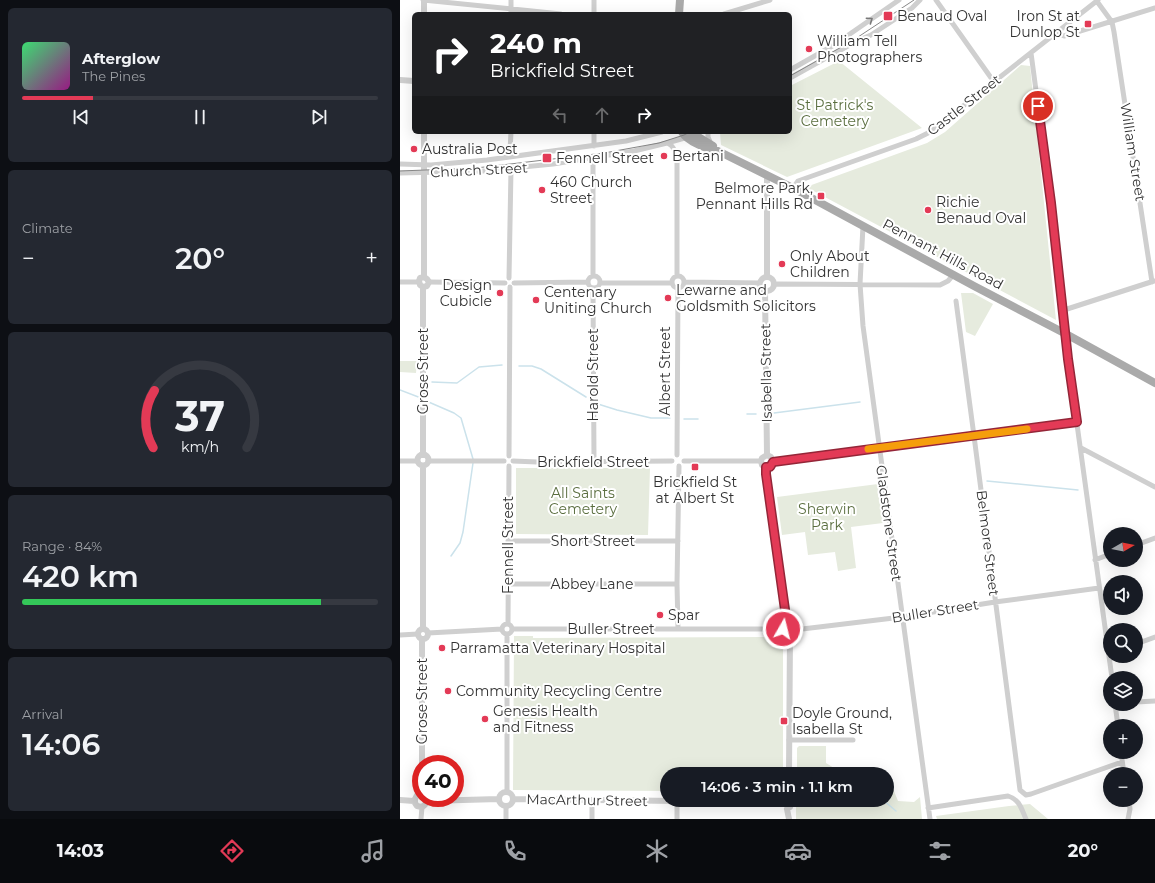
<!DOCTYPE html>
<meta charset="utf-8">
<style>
:root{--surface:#171b24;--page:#242831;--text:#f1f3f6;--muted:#9ea1a6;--line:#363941;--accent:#e33a56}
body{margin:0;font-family:Montserrat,sans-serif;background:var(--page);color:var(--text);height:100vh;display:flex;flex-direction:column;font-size:15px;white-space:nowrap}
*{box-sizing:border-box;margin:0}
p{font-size:13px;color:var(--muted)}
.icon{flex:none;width:22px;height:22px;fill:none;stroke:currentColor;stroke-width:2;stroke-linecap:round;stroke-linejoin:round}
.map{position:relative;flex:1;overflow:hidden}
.details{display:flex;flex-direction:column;gap:8px;padding:8px;background:#0d0f14;width:400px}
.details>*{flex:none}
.guide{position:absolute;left:12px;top:12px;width:380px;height:122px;border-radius:6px;box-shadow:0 4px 16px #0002;background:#202124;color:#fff;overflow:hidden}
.needle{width:26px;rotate:81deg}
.tools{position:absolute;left:703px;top:527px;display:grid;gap:8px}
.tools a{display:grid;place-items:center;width:40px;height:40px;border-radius:50%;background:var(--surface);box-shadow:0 4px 16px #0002;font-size:20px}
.speed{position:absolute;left:12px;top:755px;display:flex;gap:8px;font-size:20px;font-weight:700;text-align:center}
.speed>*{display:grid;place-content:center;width:52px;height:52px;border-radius:50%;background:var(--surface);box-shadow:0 4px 16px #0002;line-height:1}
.speed .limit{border:6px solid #d22;background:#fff;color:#111}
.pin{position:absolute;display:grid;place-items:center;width:34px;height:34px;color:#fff;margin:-17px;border:2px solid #fff;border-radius:50%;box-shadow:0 1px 4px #0007}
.me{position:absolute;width:44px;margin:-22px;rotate:8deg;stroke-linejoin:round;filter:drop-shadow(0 0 3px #0008)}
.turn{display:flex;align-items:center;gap:14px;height:84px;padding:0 12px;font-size:18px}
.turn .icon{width:52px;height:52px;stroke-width:2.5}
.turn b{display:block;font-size:28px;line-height:34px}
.lanes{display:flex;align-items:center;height:38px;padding:0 12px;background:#0003;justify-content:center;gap:20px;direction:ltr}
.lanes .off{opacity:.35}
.big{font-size:30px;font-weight:600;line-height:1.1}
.details .card{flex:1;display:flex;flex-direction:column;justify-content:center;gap:6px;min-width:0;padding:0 14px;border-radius:6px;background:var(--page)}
.details .dial{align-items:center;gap:0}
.dial svg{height:104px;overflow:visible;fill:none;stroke:var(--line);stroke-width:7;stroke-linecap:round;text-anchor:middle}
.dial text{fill:var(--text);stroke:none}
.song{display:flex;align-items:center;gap:12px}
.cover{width:48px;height:48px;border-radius:6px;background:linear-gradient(135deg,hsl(140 70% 55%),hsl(310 70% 35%))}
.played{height:4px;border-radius:2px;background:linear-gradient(90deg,var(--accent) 20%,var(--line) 20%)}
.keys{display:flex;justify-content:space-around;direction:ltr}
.heat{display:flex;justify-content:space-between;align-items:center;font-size:22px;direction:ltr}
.charge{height:6px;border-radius:3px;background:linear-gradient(90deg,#34c759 84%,var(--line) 0)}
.trip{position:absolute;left:260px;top:767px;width:234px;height:40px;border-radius:20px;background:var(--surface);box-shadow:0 4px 16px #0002;font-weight:600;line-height:40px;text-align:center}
.dock{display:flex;height:64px;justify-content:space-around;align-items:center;background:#090b0e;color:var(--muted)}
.dock .icon{width:28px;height:28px}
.dock .selected{color:var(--accent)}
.dock b{font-size:18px;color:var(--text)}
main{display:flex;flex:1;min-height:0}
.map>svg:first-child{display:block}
.green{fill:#e6ebde}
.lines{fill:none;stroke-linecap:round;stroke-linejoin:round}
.stream{stroke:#cbe2eb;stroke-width:1.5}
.minor{stroke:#cfcfcf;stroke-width:5}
.tertiary{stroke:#cfcfcf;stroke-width:6}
.primary{stroke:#aaa;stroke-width:8}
.tram{stroke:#878787;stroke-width:1}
.oneway{stroke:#797979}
.route-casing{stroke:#942638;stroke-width:10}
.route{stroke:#e33a56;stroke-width:7}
.slow{stroke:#f59e0b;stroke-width:7}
.poi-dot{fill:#e33a56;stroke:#fff;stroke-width:1.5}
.labels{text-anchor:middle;stroke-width:4;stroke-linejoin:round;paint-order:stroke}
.poi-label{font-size:14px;fill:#323232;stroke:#fff;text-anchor:start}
.park-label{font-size:14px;fill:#5a6e3f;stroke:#fff}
.street-label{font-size:14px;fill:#323232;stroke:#fff}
</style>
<main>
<section class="details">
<div class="card">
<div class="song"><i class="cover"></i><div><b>Afterglow</b><p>The Pines</p></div></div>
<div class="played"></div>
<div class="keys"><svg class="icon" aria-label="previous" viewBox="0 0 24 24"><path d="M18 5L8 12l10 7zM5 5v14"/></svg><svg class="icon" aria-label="pause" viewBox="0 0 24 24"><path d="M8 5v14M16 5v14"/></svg><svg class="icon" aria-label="next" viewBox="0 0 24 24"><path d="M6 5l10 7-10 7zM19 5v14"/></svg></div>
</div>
<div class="card"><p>Climate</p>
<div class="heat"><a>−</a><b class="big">20°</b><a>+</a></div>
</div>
<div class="card dial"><svg viewBox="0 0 100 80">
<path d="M14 69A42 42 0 1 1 86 69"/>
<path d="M14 69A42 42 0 0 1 15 25" stroke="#e33a56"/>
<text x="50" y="56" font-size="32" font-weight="700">37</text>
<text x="50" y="72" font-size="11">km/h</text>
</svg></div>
<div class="card"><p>Range · 84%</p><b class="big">420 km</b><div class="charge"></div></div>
<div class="card"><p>Arrival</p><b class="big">14:06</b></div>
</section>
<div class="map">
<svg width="755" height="819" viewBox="0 0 755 819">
<rect width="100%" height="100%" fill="#fff"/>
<path class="green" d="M439 61 522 128 387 177 321 145 320 132H390V86Z
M621 65 630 66 656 320 406 187 527 143 545 132Z
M561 293H573L593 304 575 336 566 332Z
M0 361H17L16 373 0 372Z
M116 468H250L248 535 116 534Z
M478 484 483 523 451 527 456 568 438 571 435 552 408 555 405 532 382 535 377 497Z
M114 636H133V638L379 637 383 643V774H267V791L113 790Z
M399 746H426V763L442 773 478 774H397V748Z
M487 774 498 801 514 802 520 797 522 819H396V800H487Z
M630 804 648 819H537L536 816 609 806Z"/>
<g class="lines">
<path class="stream" d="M119 366H132L141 369 186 397
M32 382 57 383 79 367 102 365
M0 390 21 398
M24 400 54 413 61 418 73 459
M198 404 217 410 251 418H270
M374 413 460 402
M347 414H356
M284 419H298
M587 481 678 490
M51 556 60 543 63 532 73 463
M483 800 496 811"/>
<path class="minor" d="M23 0 161 14
M536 0 594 82
M696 0 712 22 714 32 752 282
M111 14V0
M194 14V0
M324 14 370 0
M657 31 661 35 664 36 755 8
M631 53 651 203 668 359 712 678
M390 70 434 45 499 0
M390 78 426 58 459 40 471 35 512 8 520 0
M194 132V146
M308 132V137L311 144
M267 143C275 146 276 154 277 161V276
M108 157 110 151 111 132
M0 164 31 165 87 160 226 141 262 132
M0 173 83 171 153 164 234 151 267 143 288 137
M393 188 398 181 516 139 530 132 698 0
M463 226 460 284 463 326 530 819
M272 282a6 6 0 1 1 12 0a6 6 0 1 1-12 0Z
M193 276V158
M188 282a6 6 0 1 1 12 0a6 6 0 1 1-12 0Z
M109 278 111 169
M0 282H19
M29 282 105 283
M285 282 361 283
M114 283 188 282
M200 283H272
M374 285 377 284 540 285 548 281 554 274
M193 288 194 461
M556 301 574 436 620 790 626 795 631 794 722 762
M664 310 754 281
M681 448 755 487
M277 455 278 288
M109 456 110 287
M0 461H17
M28 461H104
M113 461 137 462 272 461
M284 461H361
M373 462 677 422
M108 541H278
M736 545 755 538
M695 560 710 554
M108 584H277
M102 629a5 5 0 1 1 10 0a5 5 0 1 1-10 0Z
M108 624 109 466
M112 629H383
M278 629 277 584 279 466
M394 630 502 617 595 602 699 588
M28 633 102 629
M0 635 18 634
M736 644 755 637
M736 702 755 701
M715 704 718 726
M389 740H453
M721 752 724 774
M107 792V634
M192 800V819
M528 808 608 796C620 800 621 808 626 819
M21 819 22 807
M106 819V806
M277 819V801
M728 819 730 809 729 800"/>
<path class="tertiary" d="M24 0V14
M0 80 14 81
M24 277V132
M367 277V175
M360 284a7 7 0 1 1 14 0a7 7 0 1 1-14 0Z
M23 287V455
M23 287 27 286 29 282 27 279 24 277
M23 287 20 285 19 281 20 278 24 277
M365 290 367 455
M17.5 460a5.5 5.5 0 1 1 11 0a5.5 5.5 0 1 1-11 0Z
M366 467 387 625
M366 467 371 465 373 462 371 457 367 455
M366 467 362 465 361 461 362 458 367 455
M383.5 630a5.5 5.5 0 1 1 11 0a5.5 5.5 0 1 1-11 0Z
M23 629V466
M18 634a5 5 0 1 1 10 0a5 5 0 1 1-10 0Z
M22 764V639
M389 774 390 635
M99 799a7 7 0 1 1 14 0a7 7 0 1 1-14 0Z
M21 795H17L15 799V803L17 806 22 807C26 805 27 802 26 798
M113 799 277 801 371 804H381
M0 800 14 801
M27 801 99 799
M387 809 390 807 391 804 389 800
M387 809 389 819"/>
<path class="primary" d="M279 14 280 0
M282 132C287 141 308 150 318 151L393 188 574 286 666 334 755 383
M290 132 313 146"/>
<path class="tram" d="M390 76 452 41 514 0
M0 171 76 168 204 153 259 143 284 135 290 132"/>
</g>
<defs><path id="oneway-chevron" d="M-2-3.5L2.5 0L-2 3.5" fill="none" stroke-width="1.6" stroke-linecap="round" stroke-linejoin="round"/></defs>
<use class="oneway" href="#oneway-chevron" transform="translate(470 20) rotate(-35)"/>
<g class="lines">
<g class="route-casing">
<path id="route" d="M383 629 384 626 387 624 366 474V467H370L373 462 677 422 668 359 651 203 638 106"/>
</g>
<use href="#route" class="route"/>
<path class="slow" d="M468 449 627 429"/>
</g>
<g class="poi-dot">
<rect x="483" y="11" width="10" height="10" rx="2"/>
<rect x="684" y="20" width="8" height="8" rx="2"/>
<circle cx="409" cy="49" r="4"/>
<circle cx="14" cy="149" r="4"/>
<circle cx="264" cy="156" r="4"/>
<rect x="142" y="153" width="10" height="10" rx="2"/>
<circle cx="142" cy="190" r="4"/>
<rect x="417" y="192" width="8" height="8" rx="2"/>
<circle cx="528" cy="210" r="4"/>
<circle cx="382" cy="264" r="4"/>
<circle cx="100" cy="293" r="4"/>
<circle cx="268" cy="298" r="4"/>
<circle cx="136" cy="300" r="4"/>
<rect x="291" y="463" width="8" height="8" rx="2"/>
<circle cx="260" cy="615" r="4"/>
<circle cx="42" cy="648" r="4"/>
<circle cx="48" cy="691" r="4"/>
<circle cx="85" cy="719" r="4"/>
<rect x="380" y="717" width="8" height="8" rx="2"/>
</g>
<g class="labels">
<g class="poi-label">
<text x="497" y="21">Benaud Oval</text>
<text x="680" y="21" text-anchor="end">Iron St at<tspan x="680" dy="16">Dunlop St</tspan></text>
<text x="417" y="46">William Tell<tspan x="417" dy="16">Photographers</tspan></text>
<text x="22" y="154">Australia Post</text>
<text x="272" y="161">Bertani</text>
<text x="156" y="163">Fennell Street</text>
<text x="150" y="187">460 Church<tspan x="150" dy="16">Street</tspan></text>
<text x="413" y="193" text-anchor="end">Belmore Park,<tspan x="413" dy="16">Pennant Hills Rd</tspan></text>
<text x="536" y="207">Richie<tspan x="536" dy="16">Benaud Oval</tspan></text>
<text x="390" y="261">Only About<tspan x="390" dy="16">Children</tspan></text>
<text x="92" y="290" text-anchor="end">Design<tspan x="92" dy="16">Cubicle</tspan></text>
<text x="276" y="295">Lewarne and<tspan x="276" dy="16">Goldsmith Solicitors</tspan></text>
<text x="144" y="297">Centenary<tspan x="144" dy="16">Uniting Church</tspan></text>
<text x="295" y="487" text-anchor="middle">Brickfield St<tspan x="295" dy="16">at Albert St</tspan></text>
<text x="268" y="620">Spar</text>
<text x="50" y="653">Parramatta Veterinary Hospital</text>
<text x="56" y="696">Community Recycling Centre</text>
<text x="93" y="716">Genesis Health<tspan x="93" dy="16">and Fitness</tspan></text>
<text x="392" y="718">Doyle Ground,<tspan x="392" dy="16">Isabella St</tspan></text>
</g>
<g class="park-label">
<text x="435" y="110">St Patrick's<tspan x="435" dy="16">Cemetery</tspan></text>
<text x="183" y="498">All Saints<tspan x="183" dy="16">Cemetery</tspan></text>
<text x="427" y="514">Sherwin<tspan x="427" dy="16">Park</tspan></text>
</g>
<g class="street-label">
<text transform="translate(564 105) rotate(-38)" y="5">Castle Street</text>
<text transform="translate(733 152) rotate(81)" y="5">William Street</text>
<text transform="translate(79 170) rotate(-3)" y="5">Church Street</text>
<text transform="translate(543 254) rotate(28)" y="5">Pennant Hills Road</text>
<text transform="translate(23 371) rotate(-90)" y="5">Grose Street</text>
<text transform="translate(265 371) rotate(-90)" y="5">Albert Street</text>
<text transform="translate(366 373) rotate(-91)" y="5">Isabella Street</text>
<text transform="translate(193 375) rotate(-90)" y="5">Harold Street</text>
<text x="193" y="467">Brickfield Street</text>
<text transform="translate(489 523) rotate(82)" y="5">Gladstone Street</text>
<text x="193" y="546">Short Street</text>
<text transform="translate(588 543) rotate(83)" y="5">Belmore Street</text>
<text transform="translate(108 545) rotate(-90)" y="5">Fennell Street</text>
<text x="192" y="589">Abbey Lane</text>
<text transform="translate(535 611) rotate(-9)" y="5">Buller Street</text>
<text x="211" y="634">Buller Street</text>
<text transform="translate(22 701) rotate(-90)" y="5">Grose Street</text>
<text transform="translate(187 800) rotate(1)" y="5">MacArthur Street</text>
</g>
</g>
</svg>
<div class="tools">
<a><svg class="needle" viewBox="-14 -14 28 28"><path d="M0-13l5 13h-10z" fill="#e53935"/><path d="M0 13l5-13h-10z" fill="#9ea1a6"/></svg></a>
<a><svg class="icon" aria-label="sound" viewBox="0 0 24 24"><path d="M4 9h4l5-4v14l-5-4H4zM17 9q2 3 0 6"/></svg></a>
<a><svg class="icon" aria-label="search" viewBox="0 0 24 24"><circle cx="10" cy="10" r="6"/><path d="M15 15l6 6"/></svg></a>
<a><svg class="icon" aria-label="layers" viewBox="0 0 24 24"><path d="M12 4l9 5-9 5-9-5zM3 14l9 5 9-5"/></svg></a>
<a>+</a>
<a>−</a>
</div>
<div class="speed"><div class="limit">40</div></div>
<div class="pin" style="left:638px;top:106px;background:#d93025"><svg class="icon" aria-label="arrive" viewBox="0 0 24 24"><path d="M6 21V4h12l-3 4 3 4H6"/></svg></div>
<svg class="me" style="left:383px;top:629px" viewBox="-20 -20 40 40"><circle r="17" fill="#e33a56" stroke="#fff" stroke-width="3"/><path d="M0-11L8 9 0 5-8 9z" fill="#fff"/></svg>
<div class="trip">14:06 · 3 min · 1.1 km</div>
<div class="guide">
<div class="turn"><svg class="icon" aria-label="right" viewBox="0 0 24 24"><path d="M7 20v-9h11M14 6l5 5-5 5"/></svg><div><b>240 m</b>Brickfield Street</div></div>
<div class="lanes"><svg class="icon off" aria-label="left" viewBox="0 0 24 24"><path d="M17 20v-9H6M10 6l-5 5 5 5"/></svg><svg class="icon off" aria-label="ahead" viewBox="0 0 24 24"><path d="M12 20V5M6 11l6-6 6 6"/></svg><svg class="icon" aria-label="right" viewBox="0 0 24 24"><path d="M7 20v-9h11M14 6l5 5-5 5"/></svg></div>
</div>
</div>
</main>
<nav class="dock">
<b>14:03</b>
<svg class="icon selected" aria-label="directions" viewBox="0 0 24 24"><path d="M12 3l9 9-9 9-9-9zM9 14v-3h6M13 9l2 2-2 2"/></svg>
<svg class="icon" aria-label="music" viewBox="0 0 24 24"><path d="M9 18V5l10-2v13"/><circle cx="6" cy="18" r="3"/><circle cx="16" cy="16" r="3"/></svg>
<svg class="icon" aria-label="phone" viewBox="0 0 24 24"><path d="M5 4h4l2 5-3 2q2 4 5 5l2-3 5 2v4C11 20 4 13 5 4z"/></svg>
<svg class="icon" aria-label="climate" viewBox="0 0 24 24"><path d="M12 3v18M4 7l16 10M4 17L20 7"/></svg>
<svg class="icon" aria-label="car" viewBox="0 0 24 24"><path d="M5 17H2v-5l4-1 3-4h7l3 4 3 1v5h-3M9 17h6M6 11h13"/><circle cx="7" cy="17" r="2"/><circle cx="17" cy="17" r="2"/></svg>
<svg class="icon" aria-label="filters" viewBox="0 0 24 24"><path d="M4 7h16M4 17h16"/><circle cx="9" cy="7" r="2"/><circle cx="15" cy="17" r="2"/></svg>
<b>20°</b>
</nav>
